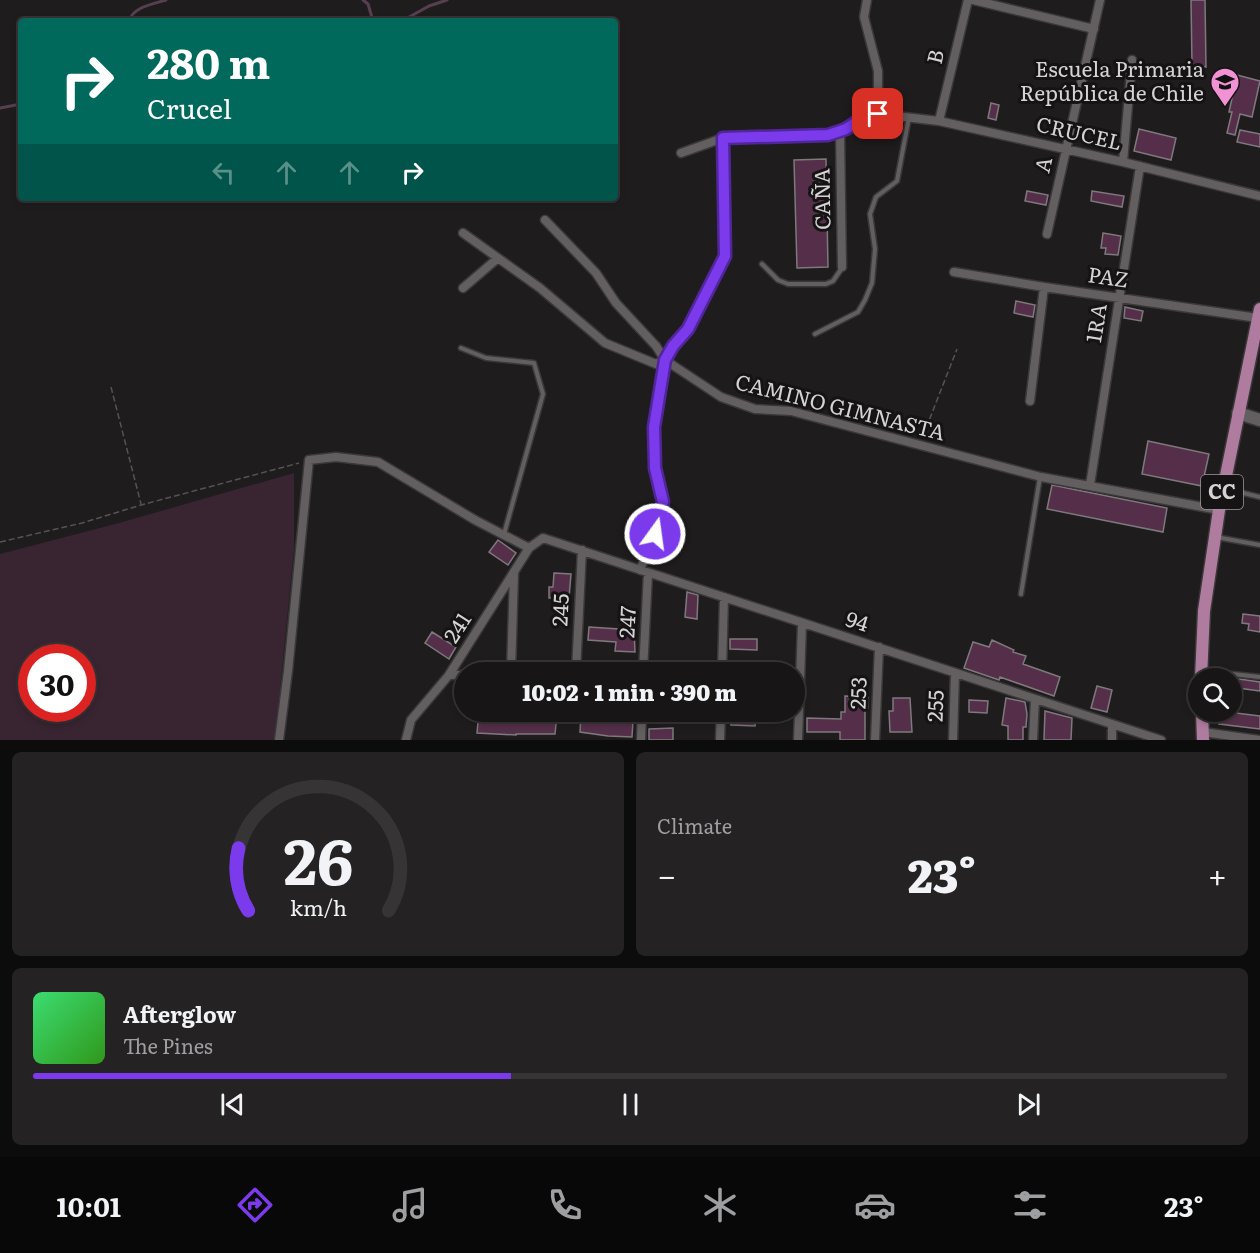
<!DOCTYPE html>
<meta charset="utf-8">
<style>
:root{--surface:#171516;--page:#242223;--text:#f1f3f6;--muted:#9e9fa1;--line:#363435;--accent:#7c3aed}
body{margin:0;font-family:Literata,serif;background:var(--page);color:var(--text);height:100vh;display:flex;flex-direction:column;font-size:22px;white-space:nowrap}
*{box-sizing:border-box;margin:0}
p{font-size:20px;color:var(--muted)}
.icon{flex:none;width:33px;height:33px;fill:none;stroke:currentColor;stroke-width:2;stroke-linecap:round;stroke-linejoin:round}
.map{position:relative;height:740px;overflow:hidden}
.side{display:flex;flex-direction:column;gap:12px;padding:12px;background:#0d0c0c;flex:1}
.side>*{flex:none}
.banner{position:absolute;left:18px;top:18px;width:600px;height:183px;border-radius:6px;box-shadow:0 3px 9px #0003,0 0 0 2px var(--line);background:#00695c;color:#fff;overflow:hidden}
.controls{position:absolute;left:1188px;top:668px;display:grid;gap:12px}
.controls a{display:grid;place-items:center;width:54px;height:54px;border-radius:50%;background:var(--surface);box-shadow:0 3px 9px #0003,0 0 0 2px var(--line);font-size:30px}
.speed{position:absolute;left:18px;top:644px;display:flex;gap:12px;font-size:30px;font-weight:700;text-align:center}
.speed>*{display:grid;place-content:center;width:78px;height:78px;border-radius:50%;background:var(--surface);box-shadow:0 3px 9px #0003,0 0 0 2px var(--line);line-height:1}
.speed .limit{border:9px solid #d22;background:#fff;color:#111}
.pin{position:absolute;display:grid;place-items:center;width:51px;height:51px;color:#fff;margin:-26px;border-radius:12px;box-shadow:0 3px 9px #0006}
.me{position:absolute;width:66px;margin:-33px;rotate:14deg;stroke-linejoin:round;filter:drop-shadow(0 0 4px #0008)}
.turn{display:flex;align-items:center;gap:21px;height:126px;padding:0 30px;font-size:27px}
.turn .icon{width:78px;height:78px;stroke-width:2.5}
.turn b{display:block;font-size:42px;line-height:51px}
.lanes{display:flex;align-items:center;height:57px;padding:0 30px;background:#0003;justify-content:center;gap:30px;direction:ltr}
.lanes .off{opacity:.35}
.big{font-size:45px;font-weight:800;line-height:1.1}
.side .widget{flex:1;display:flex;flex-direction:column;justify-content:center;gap:9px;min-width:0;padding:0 21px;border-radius:9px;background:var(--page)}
.side .dial{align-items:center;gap:0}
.dial svg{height:156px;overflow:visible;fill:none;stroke:var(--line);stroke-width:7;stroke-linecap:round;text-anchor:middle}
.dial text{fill:var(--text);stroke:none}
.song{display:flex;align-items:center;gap:18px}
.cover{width:72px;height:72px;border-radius:9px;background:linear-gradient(135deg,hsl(140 70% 55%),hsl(110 70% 35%))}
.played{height:6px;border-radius:3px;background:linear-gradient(90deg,var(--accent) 40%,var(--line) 40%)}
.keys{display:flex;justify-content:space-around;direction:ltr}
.heat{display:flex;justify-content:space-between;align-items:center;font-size:33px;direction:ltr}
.side .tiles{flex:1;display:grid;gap:12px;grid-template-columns:1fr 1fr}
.widget:last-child{grid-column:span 2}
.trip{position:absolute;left:454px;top:662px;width:351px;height:60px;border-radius:30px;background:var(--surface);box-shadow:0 3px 9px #0003,0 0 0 2px var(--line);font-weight:800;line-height:60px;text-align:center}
.tabs{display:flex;height:96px;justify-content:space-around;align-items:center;background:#090809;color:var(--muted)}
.tabs .icon{width:42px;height:42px}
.tabs .active{color:var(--accent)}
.tabs b{font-size:27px;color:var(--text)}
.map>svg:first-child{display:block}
.green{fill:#392432;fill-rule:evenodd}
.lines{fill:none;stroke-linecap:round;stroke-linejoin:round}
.stream{stroke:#564050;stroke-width:3}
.building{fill:#552f49;stroke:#7d797c;stroke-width:1.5}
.lane-casing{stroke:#3a3839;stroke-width:7}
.street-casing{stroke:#3a3839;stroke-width:11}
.secondary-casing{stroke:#3a3839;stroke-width:15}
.primary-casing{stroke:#3a3839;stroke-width:15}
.path{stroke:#565355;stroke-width:1.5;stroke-dasharray:6 3;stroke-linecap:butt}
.lane{stroke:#635f61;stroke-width:4}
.street{stroke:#635f61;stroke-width:8}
.secondary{stroke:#635f61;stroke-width:12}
.primary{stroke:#af7c9f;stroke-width:12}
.route-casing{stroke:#51269a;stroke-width:15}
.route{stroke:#7c3aed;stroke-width:10}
.labels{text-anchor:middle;stroke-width:6;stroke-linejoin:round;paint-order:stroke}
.shield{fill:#161315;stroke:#9c999b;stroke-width:1.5}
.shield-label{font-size:20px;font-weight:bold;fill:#d5d3d4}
.street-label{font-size:21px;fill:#d5d3d4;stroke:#161315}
.poi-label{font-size:21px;fill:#d5d3d4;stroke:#161315;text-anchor:end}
</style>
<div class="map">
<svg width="1260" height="740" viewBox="0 0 1260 740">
<rect width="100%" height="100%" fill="#1f1c1e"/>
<path class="green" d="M294 473V549L275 740H0V554L119 523ZM32 657H82V708H32Z"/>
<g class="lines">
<path class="stream" d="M363 0 368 4 373 21
M129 21C133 7 153 4 166 0
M402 21 429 6 447 0
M0 108 21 104"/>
</g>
<path class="building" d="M1191 0H1205L1206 67 1192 64Z
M1237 75 1260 81 1252 117 1240 114 1235 135 1227 133 1232 112H1229Z
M991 103 999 105 996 120 988 118Z
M1139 129 1176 138 1171 160 1134 151Z
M1240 130 1260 134V147L1237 142Z
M826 159 828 267 797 268 794 160Z
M1027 191 1048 195 1046 205 1025 201Z
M1092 191 1124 196 1122 207 1091 201Z
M1103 233 1121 236 1118 255 1105 254 1106 248H1101Z
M1016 301 1035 305 1033 317 1014 313Z
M1125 307 1143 311 1141 321 1124 318Z
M1148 441 1209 454 1202 486 1142 474Z
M1052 485 1167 508 1163 532 1047 509Z
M498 540 516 553 508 565 489 552Z
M554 573 571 574 569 598H549V587H553Z
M687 592 698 595 697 619 685 617Z
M1243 614 1260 616V632L1248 630 1249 624 1242 623Z
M589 627 634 630 635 652 615 651 616 642 588 640Z
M432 632 456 647 449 659 425 643Z
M730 639H757V650L730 649Z
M992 640 1014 650 1013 652 1026 656 1023 664 1060 677 1054 696 1000 677 999 680 964 668 973 642 989 647Z
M1239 679 1260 682V691L1238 688Z
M1097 686 1112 690 1107 712 1091 708Z
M845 696 868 697V708H865V740H840V732H807V718L841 719V712H845Z
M893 698H910L912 732H890L889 711H893Z
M1006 698 1025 702 1027 714 1026 727H1023V740H1008V726L1002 725Z
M969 700 988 701 987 713 969 712Z
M479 711 491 712V714L530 716V714H557L555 734H516V735L477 733Z
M1045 711 1072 718 1071 740H1044Z
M1220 711 1260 716V729L1219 724Z
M594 714 607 715V721H633L632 737 608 736 580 732 581 715 594 717Z
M731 714 756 715 755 726 731 725Z
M673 728V740H649V729Z"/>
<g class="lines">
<g class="lane-casing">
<path id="lane" d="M762 264 778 280 788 284H826L833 281 842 268
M815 334 858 312 865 300 872 283 875 249 870 214 876 197 897 181 909 117
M461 348 486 358 534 363 543 394 504 534
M1227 489 1260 497
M1216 537 1260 545
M1021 594 1040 477
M1205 671 1260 677"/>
</g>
<g class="street-casing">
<path id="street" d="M867 0 864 17 878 71V114
M973 0 1094 29
M939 121 968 0
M840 131 842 267
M681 153 723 138 828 135 846 129 862 118 878 114 939 121 1123 162 1260 196
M1123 162 1132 60
M545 220 596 273 616 303 656 346 665 360
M463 233 540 288 605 343 656 364 665 360 721 397 755 409 791 411 1041 477 1219 510
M1047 234 1100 0
M954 272 1044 287 1258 318
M463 288 498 258
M1030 401 1044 287
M1090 485 1140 166
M640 570 655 534 663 502 655 467 654 427 665 360 673 346 688 329 725 256 723 138
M511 672 514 574
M576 672 582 550
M643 672 648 573
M722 672 724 597
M449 675H465
M1203 732 1260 740
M279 740 288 671 309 460 336 457 378 462 475 520 529 548
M406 740 411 720 449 675 529 548 543 538 1161 740
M641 740 642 711
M720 740 721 711
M798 740 802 624
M875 740 879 647
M953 740 955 673
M1033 740 1035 699
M1112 740V725"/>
</g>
<g class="secondary-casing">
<path id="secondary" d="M1238 413 1260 420"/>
</g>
<g class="primary-casing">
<path id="primary" d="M1201 678 1204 611 1219 510 1260 309
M1202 711 1203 740"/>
</g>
<path class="path" d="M111 387 141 504
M923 436 957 349
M0 542 82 523 141 505 299 463"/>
<use href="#lane" class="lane"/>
<use href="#street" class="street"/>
<use href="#secondary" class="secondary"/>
<use href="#primary" class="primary"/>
</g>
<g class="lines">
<g class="route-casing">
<path id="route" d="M655 534 663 502 655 468 654 427 665 360 673 346 688 329 725 256 723 138 828 135 846 129 862 118 878 114"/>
</g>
<use href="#route" class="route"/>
</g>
<defs>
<g id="school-pin" transform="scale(1.5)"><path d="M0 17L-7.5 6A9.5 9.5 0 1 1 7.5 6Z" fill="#f391d5" stroke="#161315"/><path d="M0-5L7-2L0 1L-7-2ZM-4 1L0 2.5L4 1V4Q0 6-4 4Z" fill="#111"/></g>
</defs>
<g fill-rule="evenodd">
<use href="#school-pin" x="1225" y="82"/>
</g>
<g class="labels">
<rect class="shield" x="1201" y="475" width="42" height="34" rx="4.5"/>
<g class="shield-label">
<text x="1222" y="499">CC</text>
</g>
<g class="street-label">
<text transform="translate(936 57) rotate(-77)" y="7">B</text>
<text transform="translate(1079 134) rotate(13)" y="7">CRUCEL</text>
<text transform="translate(1044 165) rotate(-77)" y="7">A</text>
<text transform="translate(823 199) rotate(-91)" y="7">CAÑA</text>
<text transform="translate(1108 278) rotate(8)" y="7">PAZ</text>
<text transform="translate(1097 323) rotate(-81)" y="7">1RA</text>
<text transform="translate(840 408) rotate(14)" y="7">CAMINO GIMNASTA</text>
<text transform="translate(561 610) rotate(-87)" y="7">245</text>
<text transform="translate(628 622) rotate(-87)" y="7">247</text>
<text transform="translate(857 622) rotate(17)" y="7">94</text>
<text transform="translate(458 628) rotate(-57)" y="7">241</text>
<text transform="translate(859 693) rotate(-88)" y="7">253</text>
<text transform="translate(936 706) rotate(-88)" y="7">255</text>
</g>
<g class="poi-label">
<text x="1204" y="77">Escuela Primaria<tspan x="1204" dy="24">República de Chile</tspan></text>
</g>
</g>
</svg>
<div class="controls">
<a><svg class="icon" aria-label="search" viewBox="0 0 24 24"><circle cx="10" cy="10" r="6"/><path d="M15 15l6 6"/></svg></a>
</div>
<div class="speed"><div class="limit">30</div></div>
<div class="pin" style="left:878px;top:114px;background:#d93025"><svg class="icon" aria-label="arrive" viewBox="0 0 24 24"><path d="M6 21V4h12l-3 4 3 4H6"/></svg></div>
<svg class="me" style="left:655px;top:534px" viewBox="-20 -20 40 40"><circle r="17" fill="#7c3aed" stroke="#fff" stroke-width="3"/><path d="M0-11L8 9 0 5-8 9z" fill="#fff"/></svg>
<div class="trip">10:02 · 1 min · 390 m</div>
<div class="banner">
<div class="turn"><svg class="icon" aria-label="right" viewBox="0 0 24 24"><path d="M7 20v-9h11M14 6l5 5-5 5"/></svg><div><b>280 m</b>Crucel</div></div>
<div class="lanes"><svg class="icon off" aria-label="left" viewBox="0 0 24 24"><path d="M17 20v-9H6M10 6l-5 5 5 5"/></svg><svg class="icon off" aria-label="ahead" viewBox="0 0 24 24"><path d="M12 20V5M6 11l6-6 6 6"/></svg><svg class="icon off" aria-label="ahead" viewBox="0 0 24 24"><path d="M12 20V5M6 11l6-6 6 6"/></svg><svg class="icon" aria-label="right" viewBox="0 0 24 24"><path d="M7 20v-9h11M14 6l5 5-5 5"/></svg></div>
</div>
</div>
<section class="side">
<div class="tiles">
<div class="widget dial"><svg viewBox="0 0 100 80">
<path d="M14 69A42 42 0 1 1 86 69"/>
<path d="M14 69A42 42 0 0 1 9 37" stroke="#7c3aed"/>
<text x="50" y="56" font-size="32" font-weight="700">26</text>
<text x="50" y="72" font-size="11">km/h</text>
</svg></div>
<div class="widget"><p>Climate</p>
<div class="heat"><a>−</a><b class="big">23°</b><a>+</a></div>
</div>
<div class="widget">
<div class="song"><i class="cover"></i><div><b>Afterglow</b><p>The Pines</p></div></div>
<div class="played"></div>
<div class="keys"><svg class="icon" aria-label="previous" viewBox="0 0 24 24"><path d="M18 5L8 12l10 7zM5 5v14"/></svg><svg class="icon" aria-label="pause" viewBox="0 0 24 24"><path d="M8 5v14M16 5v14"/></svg><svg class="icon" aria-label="next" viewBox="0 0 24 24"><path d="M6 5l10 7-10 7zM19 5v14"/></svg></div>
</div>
</div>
</section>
<nav class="tabs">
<b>10:01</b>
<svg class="icon active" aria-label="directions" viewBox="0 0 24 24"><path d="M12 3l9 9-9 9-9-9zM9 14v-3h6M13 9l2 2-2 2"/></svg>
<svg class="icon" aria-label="music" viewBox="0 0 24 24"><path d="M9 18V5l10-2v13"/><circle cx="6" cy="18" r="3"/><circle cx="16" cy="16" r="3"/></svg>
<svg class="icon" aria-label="phone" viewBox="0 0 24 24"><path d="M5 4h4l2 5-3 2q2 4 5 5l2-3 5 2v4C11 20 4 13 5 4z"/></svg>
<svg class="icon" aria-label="climate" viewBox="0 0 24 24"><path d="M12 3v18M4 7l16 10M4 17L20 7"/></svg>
<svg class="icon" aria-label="car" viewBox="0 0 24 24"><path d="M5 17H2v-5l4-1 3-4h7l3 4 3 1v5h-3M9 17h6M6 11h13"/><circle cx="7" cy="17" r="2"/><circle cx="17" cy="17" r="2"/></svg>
<svg class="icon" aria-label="filters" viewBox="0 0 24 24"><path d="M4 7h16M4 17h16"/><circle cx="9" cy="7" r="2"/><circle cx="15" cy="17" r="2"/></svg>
<b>23°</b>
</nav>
